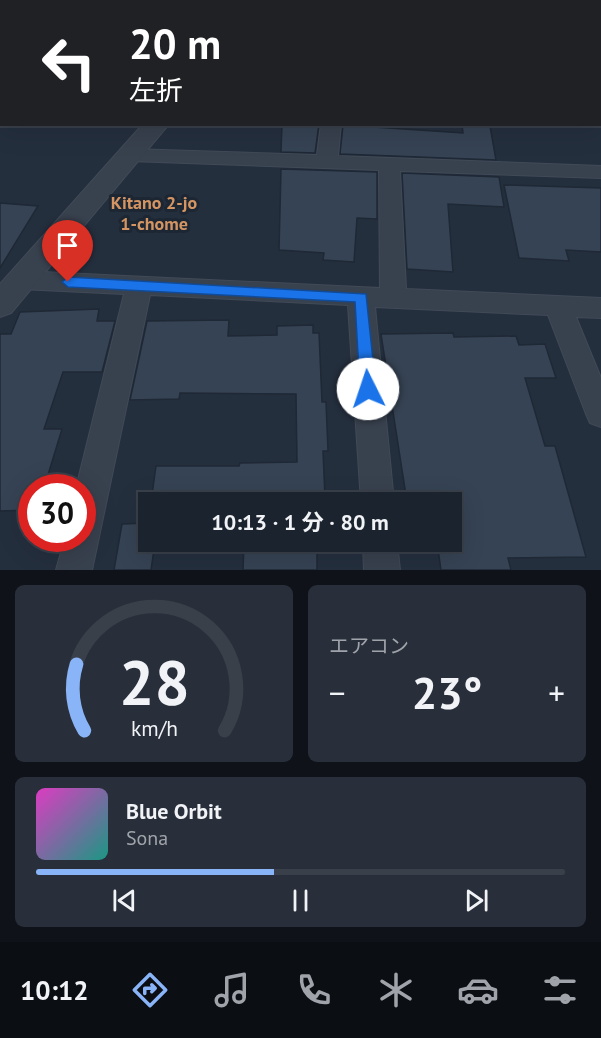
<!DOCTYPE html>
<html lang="ja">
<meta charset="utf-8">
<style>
:root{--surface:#1b232e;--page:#282f3a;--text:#f1f3f6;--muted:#a0a4aa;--line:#39404a;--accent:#8ab4f8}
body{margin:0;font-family:"PT Sans","Noto Sans JP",sans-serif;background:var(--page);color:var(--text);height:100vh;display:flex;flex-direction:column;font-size:22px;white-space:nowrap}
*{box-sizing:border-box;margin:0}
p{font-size:20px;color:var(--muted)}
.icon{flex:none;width:33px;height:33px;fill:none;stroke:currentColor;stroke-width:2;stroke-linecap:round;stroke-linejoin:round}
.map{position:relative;height:570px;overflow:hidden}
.sheet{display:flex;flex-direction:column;gap:15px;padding:15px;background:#0f1319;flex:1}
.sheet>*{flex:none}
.guide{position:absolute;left:0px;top:0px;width:602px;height:126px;box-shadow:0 6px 24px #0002,0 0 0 2px var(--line);background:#202124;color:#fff;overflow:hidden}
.speed{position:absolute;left:18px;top:474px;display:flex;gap:12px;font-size:30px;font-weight:700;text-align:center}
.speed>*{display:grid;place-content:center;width:78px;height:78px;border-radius:50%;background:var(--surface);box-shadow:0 6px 24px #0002,0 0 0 2px var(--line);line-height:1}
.speed .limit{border:9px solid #d22;background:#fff;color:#111}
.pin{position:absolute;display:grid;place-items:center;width:51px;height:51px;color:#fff;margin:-62px -26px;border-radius:50% 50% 50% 0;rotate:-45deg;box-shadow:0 0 6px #0007}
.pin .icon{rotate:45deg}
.me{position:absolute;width:66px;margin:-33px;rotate:356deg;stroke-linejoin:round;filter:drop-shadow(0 0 4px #0008)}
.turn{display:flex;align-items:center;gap:21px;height:126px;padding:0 30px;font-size:27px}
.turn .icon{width:78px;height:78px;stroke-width:2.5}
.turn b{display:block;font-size:42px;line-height:51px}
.big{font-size:45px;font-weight:700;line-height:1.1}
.sheet .tile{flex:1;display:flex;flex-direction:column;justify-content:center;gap:9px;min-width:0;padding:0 21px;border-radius:9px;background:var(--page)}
.sheet .dial{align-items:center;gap:0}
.dial svg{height:156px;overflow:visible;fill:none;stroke:var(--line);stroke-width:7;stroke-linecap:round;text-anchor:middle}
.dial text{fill:var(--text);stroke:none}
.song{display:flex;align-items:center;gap:18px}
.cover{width:72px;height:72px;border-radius:9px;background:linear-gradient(135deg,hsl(310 70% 55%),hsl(170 70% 35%))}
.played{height:6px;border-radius:3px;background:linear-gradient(90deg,var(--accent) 45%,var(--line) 45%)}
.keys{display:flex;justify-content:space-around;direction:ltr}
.heat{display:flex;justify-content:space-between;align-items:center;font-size:33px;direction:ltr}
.sheet .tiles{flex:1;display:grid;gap:15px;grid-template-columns:1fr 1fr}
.tile:last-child{grid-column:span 2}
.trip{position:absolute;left:138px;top:492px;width:324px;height:60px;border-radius:0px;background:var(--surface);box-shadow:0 6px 24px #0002,0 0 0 2px var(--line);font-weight:700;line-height:60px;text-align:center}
.tab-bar{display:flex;height:96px;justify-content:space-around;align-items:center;background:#0b0e12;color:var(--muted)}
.tab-bar .icon{width:42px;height:42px}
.tab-bar .selected{color:var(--accent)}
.tab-bar b{font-size:27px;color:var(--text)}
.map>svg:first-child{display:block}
.building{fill:#364354;stroke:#1f2835;stroke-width:1.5}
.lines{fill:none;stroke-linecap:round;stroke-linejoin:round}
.service-casing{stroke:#414a57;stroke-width:2}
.minor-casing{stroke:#414a57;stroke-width:2}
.tertiary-casing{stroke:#414a57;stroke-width:2}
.service{fill:#38414e;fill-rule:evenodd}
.minor{fill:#38414e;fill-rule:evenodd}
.tertiary{fill:#38414e;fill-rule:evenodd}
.route{fill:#1a73e8;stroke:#114b97;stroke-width:1.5}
.labels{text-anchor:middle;stroke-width:6;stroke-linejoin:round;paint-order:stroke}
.neighbourhood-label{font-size:18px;font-weight:bold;fill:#d59563;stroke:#1d2633}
</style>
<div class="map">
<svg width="601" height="570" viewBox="0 0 601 570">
<rect width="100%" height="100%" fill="#242f3e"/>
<path class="building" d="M282 124H319L315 153 281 152Z
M343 125 463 133 462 125 490 126 496 160 340 154Z
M281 169 377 172V219L357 218 354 262 323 260 324 253 279 250Z
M402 173 499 177 504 207 448 204 453 272 407 269Z
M504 185 601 188V252L566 250 569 261 519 258Z
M0 203 38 206 0 268Z
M99 309 97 321H115L102 372H63L44 429H62L44 488H32V510L0 511V334H11L20 312Z
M229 320 228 336 277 335V326L313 325V333H319L322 402H326L328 451H323L325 497H315L316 502H151L156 466H239L240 463 297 462 296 394 180 393 179 399 130 400 147 321Z
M453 333 454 337 516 336 519 345 545 344 556 378H525L545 446H555L586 557 508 558 511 570H441L437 542H452V502H407L381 334Z
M148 523V542H155L151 570H114L122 524Z
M244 542H317V570H243Z"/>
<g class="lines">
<g class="service-casing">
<path id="service" d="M423 0H433L432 2Z"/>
</g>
<g class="minor-casing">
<path id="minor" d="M9 0H41L8 2Z
M568 0H582L583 2H568Z
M600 13H601V24H600Z
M321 124H341L338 156 601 166V178L400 171 406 289 601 298V318L576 317 601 378V427L590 423 586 414 548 315 375 307 394 502H361L348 305 150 295 92 570H56L65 538H82V488H76L124 294 21 289 12 286 8 280 12 274 21 271 380 288 379 170 130 161 123 159 120 155 123 151 130 149 317 155Z
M363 542H397L400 570H364Z"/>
</g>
<g class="tertiary-casing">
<path id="tertiary" d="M288 0H307L287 2Z
M143 124H169L11 313 0 317V284Z"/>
</g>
<use href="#service" class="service"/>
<use href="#minor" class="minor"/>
<use href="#tertiary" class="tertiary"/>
</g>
<path class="route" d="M68 277 366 294 376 389 368 395 360 389 355 302 68 287 62 282Z"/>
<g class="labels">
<g class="neighbourhood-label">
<text x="154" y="209">Kitano 2-jo<tspan x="154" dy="21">1-chome</tspan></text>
</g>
</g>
</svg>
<div class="speed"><div class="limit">30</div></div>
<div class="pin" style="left:68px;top:282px;background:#d93025"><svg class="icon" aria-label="arrive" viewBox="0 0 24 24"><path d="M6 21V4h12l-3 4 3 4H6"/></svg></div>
<svg class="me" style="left:368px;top:389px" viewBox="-20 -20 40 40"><circle r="19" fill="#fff"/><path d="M0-13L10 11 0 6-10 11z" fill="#1a73e8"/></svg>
<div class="trip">10:13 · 1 分 · 80 m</div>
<div class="guide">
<div class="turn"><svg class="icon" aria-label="left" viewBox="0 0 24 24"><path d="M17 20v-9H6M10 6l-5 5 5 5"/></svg><div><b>20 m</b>左折</div></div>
</div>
</div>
<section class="sheet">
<div class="tiles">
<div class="tile dial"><svg viewBox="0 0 100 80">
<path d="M14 69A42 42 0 1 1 86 69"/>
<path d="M14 69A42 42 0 0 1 10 35" stroke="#8ab4f8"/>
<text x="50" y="56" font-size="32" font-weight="700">28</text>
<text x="50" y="72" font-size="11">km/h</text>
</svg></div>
<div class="tile"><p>エアコン</p>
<div class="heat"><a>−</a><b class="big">23°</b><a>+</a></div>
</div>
<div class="tile">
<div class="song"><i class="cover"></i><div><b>Blue Orbit</b><p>Sona</p></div></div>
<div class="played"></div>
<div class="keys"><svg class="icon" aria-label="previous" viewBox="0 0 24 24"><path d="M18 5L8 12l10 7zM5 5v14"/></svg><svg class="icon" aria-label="pause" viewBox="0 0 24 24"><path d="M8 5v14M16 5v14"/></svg><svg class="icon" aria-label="next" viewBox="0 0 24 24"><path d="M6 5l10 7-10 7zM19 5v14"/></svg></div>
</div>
</div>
</section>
<nav class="tab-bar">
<b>10:12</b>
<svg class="icon selected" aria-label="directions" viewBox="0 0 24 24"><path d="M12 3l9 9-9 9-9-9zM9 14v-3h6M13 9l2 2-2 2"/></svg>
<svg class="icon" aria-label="music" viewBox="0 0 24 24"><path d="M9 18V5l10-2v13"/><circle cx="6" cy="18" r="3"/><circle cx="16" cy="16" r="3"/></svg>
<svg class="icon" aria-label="phone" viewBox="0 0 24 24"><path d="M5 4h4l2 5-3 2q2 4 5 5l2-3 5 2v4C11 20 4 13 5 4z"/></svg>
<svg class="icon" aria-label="climate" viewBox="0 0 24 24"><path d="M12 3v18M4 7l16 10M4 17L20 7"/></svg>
<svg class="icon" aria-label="car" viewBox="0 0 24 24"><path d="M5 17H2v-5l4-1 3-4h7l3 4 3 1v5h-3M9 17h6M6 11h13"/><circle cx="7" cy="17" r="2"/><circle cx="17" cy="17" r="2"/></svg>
<svg class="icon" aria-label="filters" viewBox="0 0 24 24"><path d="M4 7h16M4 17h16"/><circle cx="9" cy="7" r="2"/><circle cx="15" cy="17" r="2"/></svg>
</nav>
